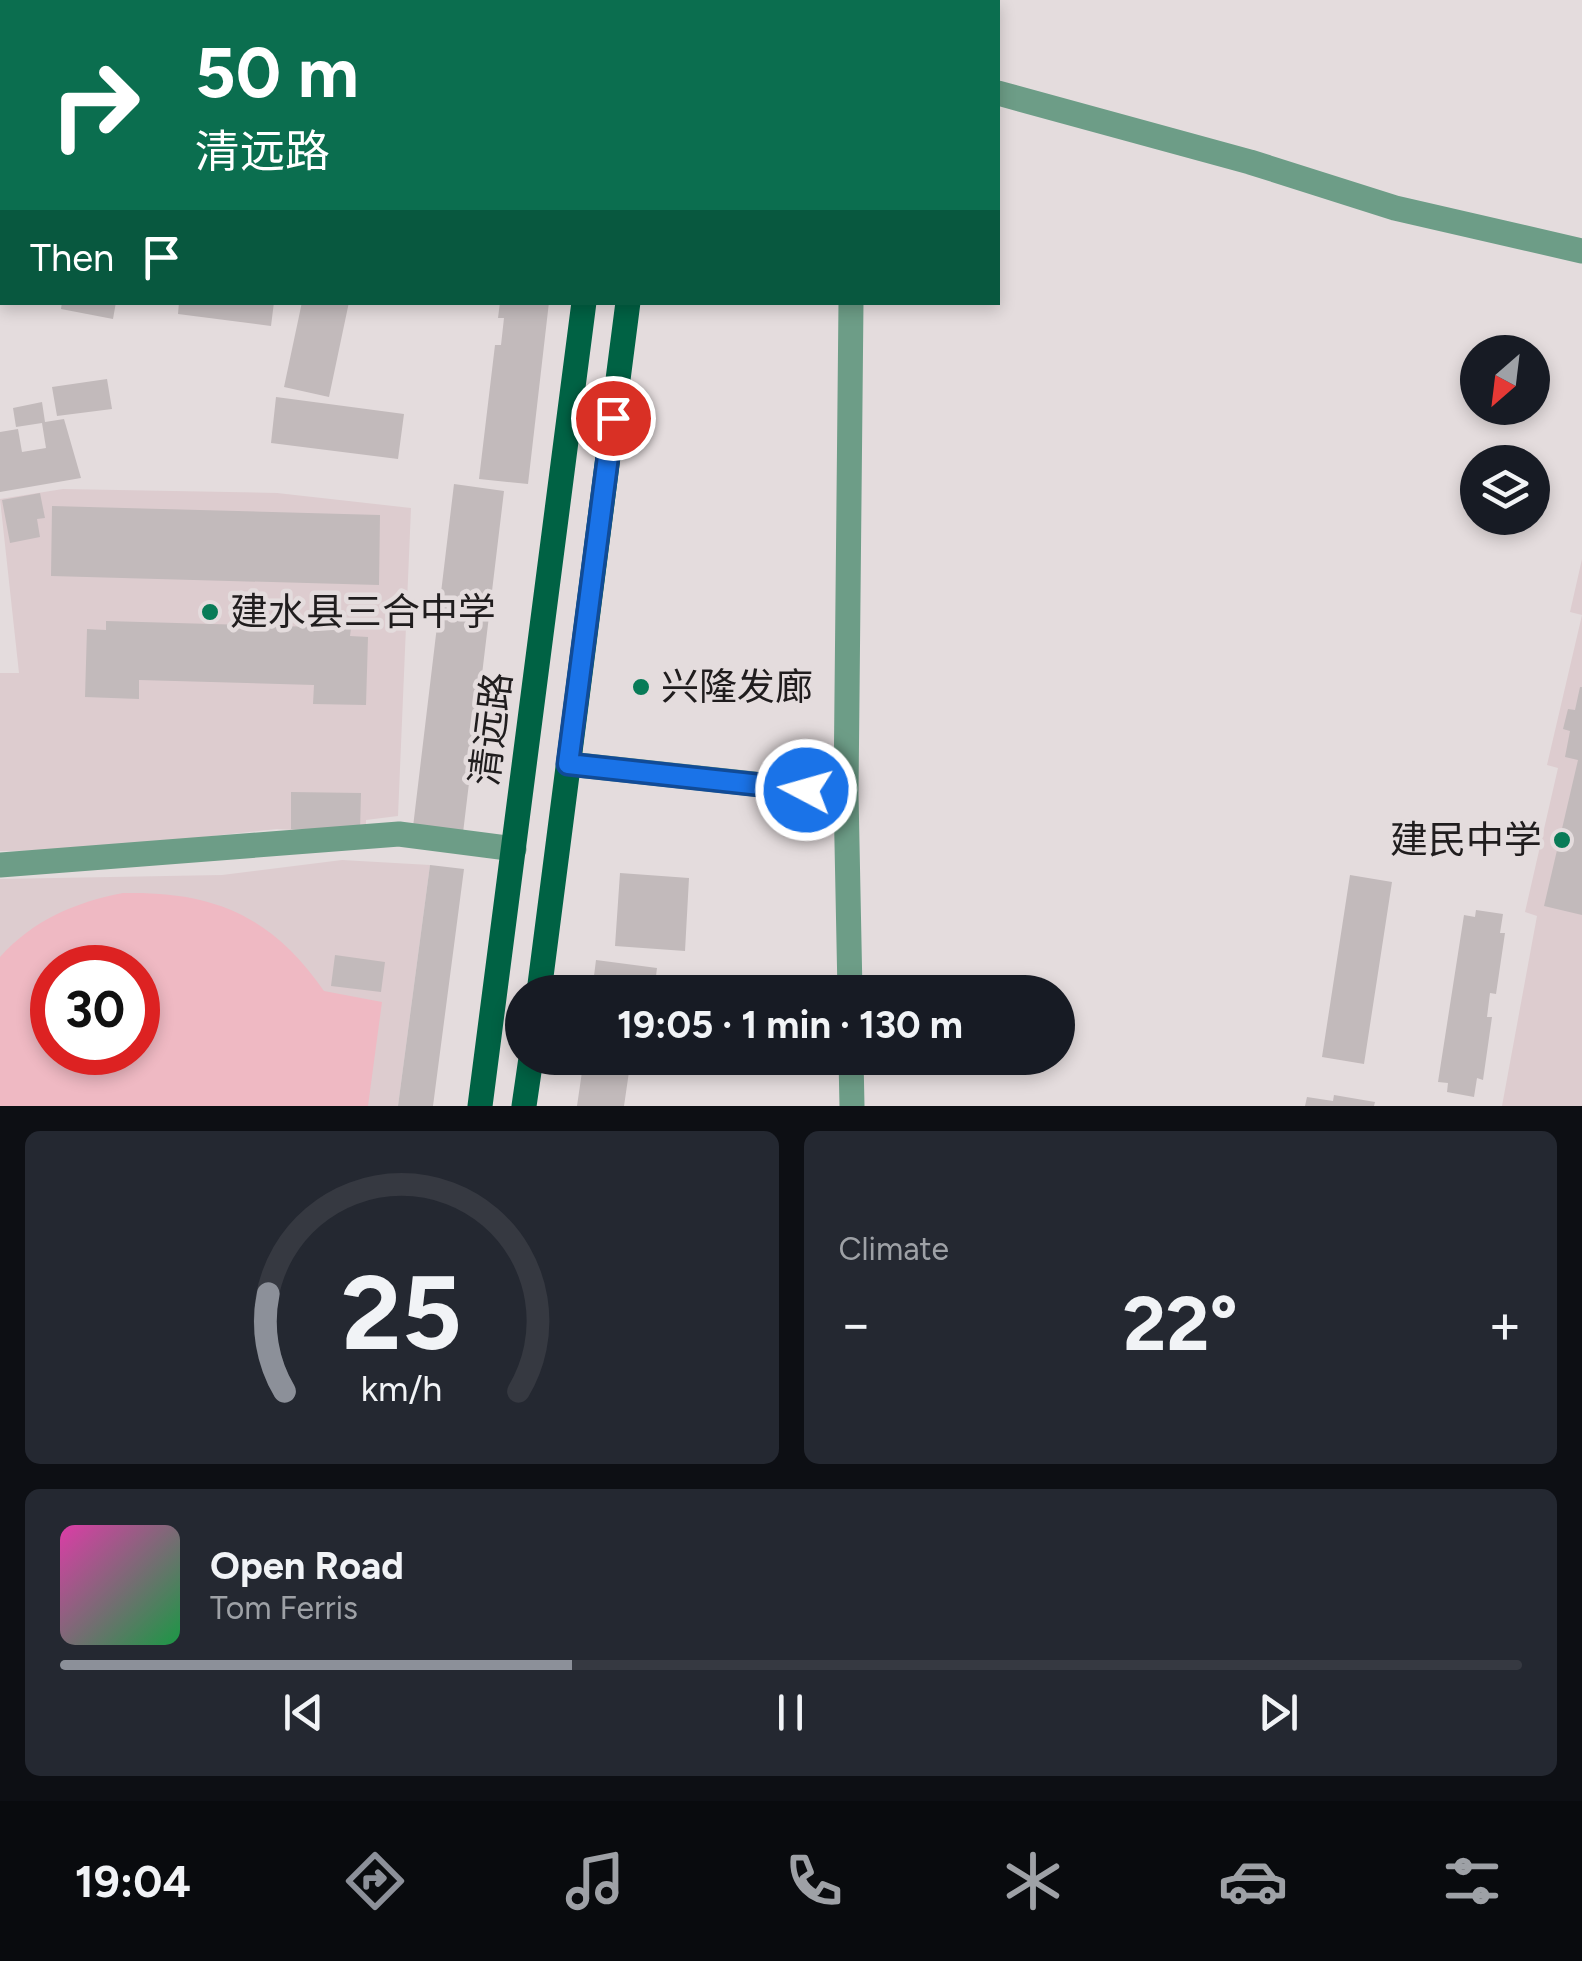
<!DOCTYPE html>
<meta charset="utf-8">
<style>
:root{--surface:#171b24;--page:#242831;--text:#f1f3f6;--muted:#9ea1a6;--line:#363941;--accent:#8c9099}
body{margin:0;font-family:Figtree,"Noto Sans SC",sans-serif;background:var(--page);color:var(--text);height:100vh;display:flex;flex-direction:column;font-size:38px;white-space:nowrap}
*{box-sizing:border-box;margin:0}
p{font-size:32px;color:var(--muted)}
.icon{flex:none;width:55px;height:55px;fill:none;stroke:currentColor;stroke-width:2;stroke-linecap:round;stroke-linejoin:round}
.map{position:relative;height:1106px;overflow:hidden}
.sheet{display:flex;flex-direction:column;gap:25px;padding:25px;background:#0d0f14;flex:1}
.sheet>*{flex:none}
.guide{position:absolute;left:0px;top:0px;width:1000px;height:305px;box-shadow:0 5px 15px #0003;background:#0b6e4f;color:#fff;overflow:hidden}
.needle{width:65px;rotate:208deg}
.tools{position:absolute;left:1460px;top:335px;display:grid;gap:20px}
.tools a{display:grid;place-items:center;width:90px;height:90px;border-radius:50%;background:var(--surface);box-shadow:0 5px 15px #0003;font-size:50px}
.speed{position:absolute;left:30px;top:945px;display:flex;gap:20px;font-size:50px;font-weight:700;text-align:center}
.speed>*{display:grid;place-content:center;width:130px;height:130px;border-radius:50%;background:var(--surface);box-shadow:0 5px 15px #0003;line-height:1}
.speed .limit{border:15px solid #d22;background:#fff;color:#111}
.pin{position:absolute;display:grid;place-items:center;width:85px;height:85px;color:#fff;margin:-42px;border:5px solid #fff;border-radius:50%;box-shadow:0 2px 10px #0007}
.me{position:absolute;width:110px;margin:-55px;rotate:276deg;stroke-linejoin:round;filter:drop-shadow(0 0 8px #0008)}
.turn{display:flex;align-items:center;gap:35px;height:210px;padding:0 30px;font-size:45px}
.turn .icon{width:130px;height:130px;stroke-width:2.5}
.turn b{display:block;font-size:70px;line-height:85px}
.then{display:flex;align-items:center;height:95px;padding:0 30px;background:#0003;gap:20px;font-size:38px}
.big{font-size:75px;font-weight:700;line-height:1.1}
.sheet .card{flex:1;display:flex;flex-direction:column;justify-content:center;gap:15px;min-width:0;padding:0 35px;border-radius:15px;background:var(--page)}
.sheet .dial{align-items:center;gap:0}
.dial svg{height:260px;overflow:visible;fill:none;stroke:var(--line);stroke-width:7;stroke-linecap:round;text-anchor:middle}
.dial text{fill:var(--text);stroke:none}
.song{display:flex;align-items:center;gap:30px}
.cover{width:120px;height:120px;border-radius:15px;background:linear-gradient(135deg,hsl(320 70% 55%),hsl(140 70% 35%))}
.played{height:10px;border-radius:5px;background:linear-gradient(90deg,var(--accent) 35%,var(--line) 35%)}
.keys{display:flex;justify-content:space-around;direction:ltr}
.heat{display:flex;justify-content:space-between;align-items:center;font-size:55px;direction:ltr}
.sheet .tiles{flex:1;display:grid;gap:25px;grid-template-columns:1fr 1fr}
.card:last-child{grid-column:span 2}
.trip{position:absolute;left:505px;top:975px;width:570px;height:100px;border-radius:50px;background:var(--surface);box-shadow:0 5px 15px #0003;font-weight:700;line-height:100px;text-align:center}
.dock{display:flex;height:160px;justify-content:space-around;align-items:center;background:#090b0e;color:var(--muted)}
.dock .icon{width:70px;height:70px}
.dock .on{color:var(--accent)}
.dock b{font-size:45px;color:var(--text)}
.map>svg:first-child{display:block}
.built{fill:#ddcccf;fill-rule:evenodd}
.green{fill:#efb9c3;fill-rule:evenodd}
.building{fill:#c2babb}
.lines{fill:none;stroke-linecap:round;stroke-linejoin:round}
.minor{stroke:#6d9d87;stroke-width:25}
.major{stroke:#006244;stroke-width:25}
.route-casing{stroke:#114b97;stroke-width:25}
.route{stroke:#1a73e8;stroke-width:18}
.poi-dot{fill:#087b57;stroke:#e4dcdd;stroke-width:4}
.labels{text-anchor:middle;stroke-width:9;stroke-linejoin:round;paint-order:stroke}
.poi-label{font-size:38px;fill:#201d1e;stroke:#e4dcdd;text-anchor:start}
.street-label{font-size:38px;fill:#201d1e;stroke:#e4dcdd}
</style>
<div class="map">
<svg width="1582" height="1106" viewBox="0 0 1582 1106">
<rect width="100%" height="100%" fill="#e4dcdd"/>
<path class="built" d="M63 489 277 493 411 508 398 816 366 820V834L277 829 82 850 0 851V673H19L0 499Z
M1582 559V1106H1502L1537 916 1525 912 1558 768 1547 765 1582 615 1570 612Z
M342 860 430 865 398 1106H0V879L222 875ZM52 968H138V1052H52Z"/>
<path class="green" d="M123 893C214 891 272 916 324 991L382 1002 368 1106H0V957C33 920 76 902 123 893ZM52 968H138V1052H52Z"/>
<path class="building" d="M62 302H116L113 319 61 309Z
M179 302H274L271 326 178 314Z
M302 302H349L329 397 284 387Z
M500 302H549L528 484 479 479 495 345H501L504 318H498Z
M107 379 112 409 57 416 52 387Z
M276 397 404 414 398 459 271 443Z
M42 402 45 422 64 419 81 478 0 492V432L18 429 22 452 46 448 42 423 16 427 13 408Z
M454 484 504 491 463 833 413 827Z
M40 493 45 518 37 519 40 537 10 543 2 500Z
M52 506 380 515 379 585 51 576Z
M106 621 351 628 350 636 368 637 366 705 313 704 314 685 139 680V699L85 697 87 629 106 630Z
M1580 687H1582V915L1544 906 1578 760 1565 757 1570 731 1563 729 1568 709 1575 710Z
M291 792 361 793 360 831 291 829Z
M430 865 464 869 433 1106H398Z
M620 873 689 878 685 951 615 946Z
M1350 875 1392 882 1364 1064 1322 1057Z
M1476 910 1503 914 1500 933H1505L1496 994 1490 993 1487 1017H1492L1483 1080 1477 1078 1474 1097 1447 1092 1448 1083 1438 1082 1464 915 1475 917Z
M335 955 385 962 381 992 331 986Z
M596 960 657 968 655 984 640 983 639 992H592Z
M584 1058H631L624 1106H577Z
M1334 1095 1375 1102 1374 1106H1305L1307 1097 1333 1101Z"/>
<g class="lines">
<path class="minor" d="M606 0 614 2
M683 0 690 2
M998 93 1250 162 1395 208 1582 251
M569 764 846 794
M0 865 399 834 514 849
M850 992 846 794 851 302
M851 1058 852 1106"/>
<path class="major" d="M629 2 630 0
M661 2 663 0
M539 992 628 302
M480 1106 584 302
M524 1106 531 1058"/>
</g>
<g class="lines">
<g class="route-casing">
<path id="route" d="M613 418 568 764 806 790"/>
</g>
<use href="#route" class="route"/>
</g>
<g class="poi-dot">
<circle cx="210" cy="612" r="10"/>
<circle cx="641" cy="687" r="10"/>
<circle cx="1562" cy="840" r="10"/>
</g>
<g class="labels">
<g class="poi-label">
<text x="230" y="625">建水县三合中学</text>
<text x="661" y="700">兴隆发廊</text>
<text x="1542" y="853" text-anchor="end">建民中学</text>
</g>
<g class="street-label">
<text transform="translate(491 729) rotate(-83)" y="13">清远路</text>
</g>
</g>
</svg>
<div class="tools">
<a><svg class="needle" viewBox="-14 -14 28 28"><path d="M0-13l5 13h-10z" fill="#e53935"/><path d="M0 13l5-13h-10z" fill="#9ea1a6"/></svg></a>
<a><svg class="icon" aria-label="layers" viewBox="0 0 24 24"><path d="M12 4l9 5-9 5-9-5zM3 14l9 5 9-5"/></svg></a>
</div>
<div class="speed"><div class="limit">30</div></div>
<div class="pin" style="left:613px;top:418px;background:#d93025"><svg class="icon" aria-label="arrive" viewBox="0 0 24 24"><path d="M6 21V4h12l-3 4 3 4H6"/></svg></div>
<svg class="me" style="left:806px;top:790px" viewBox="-20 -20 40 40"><circle r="17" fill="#1a73e8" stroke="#fff" stroke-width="3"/><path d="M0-11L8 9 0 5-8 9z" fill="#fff"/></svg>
<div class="trip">19:05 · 1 min · 130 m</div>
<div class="guide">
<div class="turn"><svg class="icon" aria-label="right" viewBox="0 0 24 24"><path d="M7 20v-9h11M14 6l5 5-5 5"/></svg><div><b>50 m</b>清远路</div></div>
<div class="then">Then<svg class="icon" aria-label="arrive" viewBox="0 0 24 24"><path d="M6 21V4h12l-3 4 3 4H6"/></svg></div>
</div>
</div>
<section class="sheet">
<div class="tiles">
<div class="card dial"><svg viewBox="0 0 100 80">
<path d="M14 69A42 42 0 1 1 86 69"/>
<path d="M14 69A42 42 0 0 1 9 39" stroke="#8c9099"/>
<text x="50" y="56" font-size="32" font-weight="700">25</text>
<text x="50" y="72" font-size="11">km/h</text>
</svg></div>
<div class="card"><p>Climate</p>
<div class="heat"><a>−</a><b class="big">22°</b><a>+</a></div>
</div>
<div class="card">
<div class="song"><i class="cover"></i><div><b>Open Road</b><p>Tom Ferris</p></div></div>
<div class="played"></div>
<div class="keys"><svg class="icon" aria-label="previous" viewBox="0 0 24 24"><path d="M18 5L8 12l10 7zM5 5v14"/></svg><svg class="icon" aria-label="pause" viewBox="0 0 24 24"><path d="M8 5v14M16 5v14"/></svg><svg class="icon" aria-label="next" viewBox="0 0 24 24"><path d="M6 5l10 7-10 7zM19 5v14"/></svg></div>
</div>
</div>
</section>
<nav class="dock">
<b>19:04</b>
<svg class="icon on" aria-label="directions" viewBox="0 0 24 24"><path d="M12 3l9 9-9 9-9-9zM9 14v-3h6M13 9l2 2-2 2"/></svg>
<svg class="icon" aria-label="music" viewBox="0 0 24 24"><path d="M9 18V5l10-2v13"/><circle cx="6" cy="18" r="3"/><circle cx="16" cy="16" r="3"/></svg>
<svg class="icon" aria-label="phone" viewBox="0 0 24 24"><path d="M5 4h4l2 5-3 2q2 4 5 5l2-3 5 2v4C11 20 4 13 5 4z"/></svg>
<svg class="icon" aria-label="climate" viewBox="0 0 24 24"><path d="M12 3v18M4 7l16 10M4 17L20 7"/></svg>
<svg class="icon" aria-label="car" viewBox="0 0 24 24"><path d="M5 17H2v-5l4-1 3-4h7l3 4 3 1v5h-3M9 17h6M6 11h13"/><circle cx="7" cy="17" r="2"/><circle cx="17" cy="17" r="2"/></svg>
<svg class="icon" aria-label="filters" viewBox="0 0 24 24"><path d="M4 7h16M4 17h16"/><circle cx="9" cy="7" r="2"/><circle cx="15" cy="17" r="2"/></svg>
</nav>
